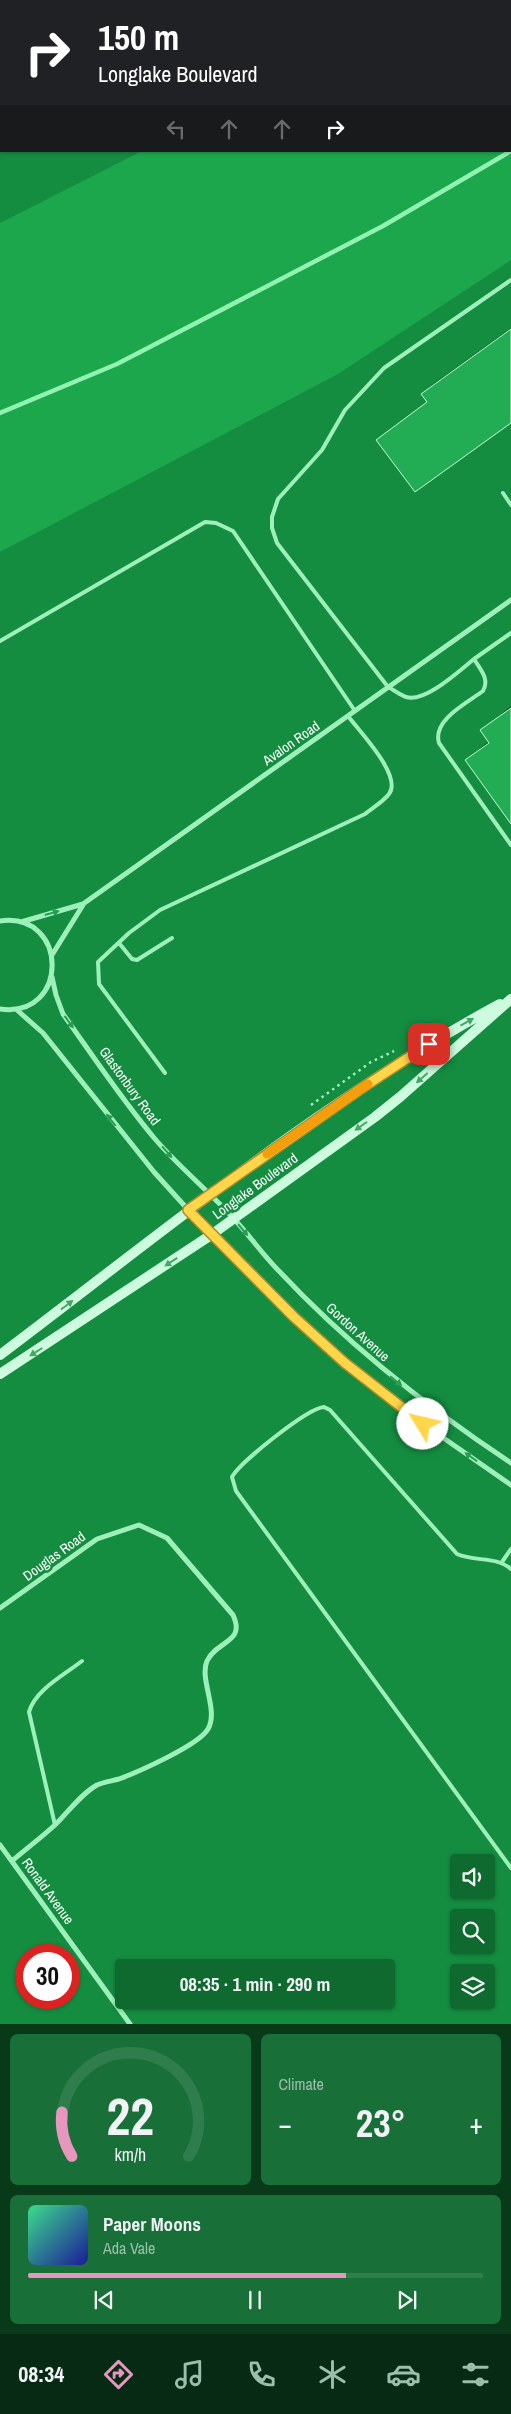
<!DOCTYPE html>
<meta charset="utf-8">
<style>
:root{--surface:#0f6a30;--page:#186f38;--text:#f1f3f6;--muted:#9bbfab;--line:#2f7d4c;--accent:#e797bd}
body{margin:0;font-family:"Archivo Narrow",sans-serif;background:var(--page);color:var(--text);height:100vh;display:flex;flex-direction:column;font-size:19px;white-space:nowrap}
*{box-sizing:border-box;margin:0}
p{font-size:16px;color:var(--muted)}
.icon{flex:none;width:28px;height:28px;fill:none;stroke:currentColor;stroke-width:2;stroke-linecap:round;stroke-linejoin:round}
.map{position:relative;height:2024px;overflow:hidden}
.details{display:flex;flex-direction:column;gap:10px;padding:10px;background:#083a1a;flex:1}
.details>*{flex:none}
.top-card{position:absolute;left:0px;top:0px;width:511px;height:152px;box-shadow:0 1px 4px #0004;background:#202124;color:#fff;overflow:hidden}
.controls{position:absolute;left:450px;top:1854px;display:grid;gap:10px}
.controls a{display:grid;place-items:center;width:45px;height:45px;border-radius:5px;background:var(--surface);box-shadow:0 1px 4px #0004;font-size:25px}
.speed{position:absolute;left:15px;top:1944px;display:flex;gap:10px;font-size:25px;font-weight:700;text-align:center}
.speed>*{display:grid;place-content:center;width:65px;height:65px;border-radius:50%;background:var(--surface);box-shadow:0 1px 4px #0004;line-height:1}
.speed .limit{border:8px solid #d22;background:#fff;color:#111}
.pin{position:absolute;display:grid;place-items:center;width:42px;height:42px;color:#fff;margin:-21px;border-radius:10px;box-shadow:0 2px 8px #0006}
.me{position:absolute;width:55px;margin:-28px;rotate:306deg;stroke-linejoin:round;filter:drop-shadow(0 0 4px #0008)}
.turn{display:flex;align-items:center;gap:18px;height:105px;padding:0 15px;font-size:22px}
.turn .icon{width:65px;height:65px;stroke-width:2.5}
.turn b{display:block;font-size:35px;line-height:42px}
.lanes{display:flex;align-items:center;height:48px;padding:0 15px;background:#0003;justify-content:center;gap:25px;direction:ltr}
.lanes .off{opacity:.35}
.big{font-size:38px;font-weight:700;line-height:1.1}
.details .card{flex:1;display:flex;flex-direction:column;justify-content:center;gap:8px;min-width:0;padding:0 18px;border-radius:8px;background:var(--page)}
.details .dial{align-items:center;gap:0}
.dial svg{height:130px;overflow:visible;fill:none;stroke:var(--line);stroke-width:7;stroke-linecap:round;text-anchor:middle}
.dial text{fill:var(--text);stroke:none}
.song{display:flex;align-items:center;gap:15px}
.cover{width:60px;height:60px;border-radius:8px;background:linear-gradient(135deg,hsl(150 70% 55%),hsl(240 70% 35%))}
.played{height:5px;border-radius:2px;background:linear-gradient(90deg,var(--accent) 70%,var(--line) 70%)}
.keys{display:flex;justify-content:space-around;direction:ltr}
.heat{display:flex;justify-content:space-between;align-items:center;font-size:28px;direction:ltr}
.details .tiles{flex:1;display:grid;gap:10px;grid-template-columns:1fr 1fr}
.card:last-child{grid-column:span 2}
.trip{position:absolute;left:115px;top:1959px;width:280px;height:50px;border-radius:5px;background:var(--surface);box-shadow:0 1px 4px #0004;font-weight:700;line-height:50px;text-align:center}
.menu{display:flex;height:80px;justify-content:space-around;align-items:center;background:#062a13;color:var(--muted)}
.menu .icon{width:35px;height:35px}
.menu .active{color:var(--accent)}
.menu b{font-size:22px;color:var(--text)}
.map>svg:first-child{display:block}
.green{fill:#1ca74d}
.shadow{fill:#0007}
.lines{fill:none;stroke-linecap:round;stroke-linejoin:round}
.stream{stroke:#90f3b1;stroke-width:4.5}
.building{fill:#22ac53;stroke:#c5fcd8}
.path{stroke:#9ef0bb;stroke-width:2.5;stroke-dasharray:2.5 4;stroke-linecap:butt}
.lane{stroke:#9ef0bb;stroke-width:4}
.street{stroke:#9ef0bb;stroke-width:5}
.secondary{stroke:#ccfbdd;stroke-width:10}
.oneway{fill:#299c52}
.oneway2{fill:#42a867}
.route-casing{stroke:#a68a30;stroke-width:12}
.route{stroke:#ffd54a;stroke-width:9}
.slow{stroke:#f59e0b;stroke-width:9}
.labels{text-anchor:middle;stroke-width:5;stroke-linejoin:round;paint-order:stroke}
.street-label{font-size:14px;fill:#fff;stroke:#148d40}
</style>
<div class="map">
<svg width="511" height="2024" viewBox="0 0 511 2024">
<rect width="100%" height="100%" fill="#148d40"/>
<path class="green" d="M511 59V260L338 374 0 552V223L142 151H510Z"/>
<path class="shadow" d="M511 328V422L378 440 428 401 423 394 432 385Z
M511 706V822L466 760 489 741 482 730Z"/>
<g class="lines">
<path class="stream" d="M0 413 117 364 383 226 511 151"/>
</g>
<path class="building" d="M511 329V423L415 492 376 440 427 402 421 394Z
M511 708V824L465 760 489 743 480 730Z"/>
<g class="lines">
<path class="path" d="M311 1105 371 1062 394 1051"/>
<path class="lane" d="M410 0 411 1
M510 1H511
M511 280 384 368 345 410 322 450 278 499 272 517V528L277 543 388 687C394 690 400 695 406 697 425 703 459 671 474 659 480 669 490 679 483 691 467 703 432 720 439 743L511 845
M503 493 511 505
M0 641 205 522 216 523 233 531 355 711
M474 659 511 633
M119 943 132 959 137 960 172 938
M165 1073 99 984 98 962 129 933 160 910 365 814C372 808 383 802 389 794 403 776 359 731 348 716
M502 1562 511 1549
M511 1569C496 1556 475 1562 457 1554L330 1410 324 1407C308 1408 240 1462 232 1477L236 1491 511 1868
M55 1825 29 1712C35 1690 64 1675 82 1661"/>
<path class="street" d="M67 0 68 1
M377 0 378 1
M131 1 132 0
M178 1 180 0
M510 28H511
M0 69 1 72
M0 135 1 134
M0 921C69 911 70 1019 0 1009
M21 922 83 904 511 600
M52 955 83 905
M52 977 56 995 63 1014C93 1056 122 1100 155 1139 180 1168 209 1191 234 1219 250 1236 263 1255 279 1271 348 1345 427 1407 511 1463
M17 1010 43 1033 154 1172 211 1235 230 1250 294 1317 345 1363 409 1414 511 1485
M0 1608 97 1539 139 1525 167 1538 233 1615C246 1643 217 1640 207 1661 199 1679 219 1710 208 1729 199 1745 138 1772 119 1779 112 1781 104 1782 97 1785 81 1794 69 1811 56 1824 42 1837 26 1849 12 1861
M0 1845 130 2024"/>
<path class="secondary" d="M0 1355C162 1233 320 1101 500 1004
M0 1374 211 1235 375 1117 400 1097 511 999"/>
</g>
<defs><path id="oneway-solid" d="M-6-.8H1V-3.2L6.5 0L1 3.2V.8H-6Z" transform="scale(1.25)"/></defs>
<g class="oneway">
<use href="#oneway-solid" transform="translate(52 913) rotate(-16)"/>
<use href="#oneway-solid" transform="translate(69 1022) rotate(54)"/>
<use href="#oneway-solid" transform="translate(111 1120) rotate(-128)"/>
<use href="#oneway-solid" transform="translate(167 1152) rotate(49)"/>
<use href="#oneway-solid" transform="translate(243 1230) rotate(50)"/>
<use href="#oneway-solid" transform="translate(396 1381) rotate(39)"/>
<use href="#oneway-solid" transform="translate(471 1457) rotate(-145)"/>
</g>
<g class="oneway2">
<use href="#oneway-solid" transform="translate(467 1022) rotate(-29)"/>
<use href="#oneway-solid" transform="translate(422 1078) rotate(139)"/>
<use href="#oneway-solid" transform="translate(361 1126) rotate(145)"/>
<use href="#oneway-solid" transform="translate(171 1262) rotate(146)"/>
<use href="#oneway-solid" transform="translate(67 1305) rotate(-37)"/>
<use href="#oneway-solid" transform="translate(36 1352) rotate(148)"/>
</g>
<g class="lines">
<g class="route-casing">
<path id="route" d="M423 1424 345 1363 294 1317 188 1210 359 1090 429 1044"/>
</g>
<use href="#route" class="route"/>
<path class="slow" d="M267 1154 368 1084"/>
</g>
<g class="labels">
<g class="street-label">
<text transform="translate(291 743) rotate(-35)" y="5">Avalon Road</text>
<text transform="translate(130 1086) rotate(54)" y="5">Glastonbury Road</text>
<text transform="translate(255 1186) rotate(-36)" y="5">Longlake Boulevard</text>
<text transform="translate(358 1332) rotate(42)" y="5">Gordon Avenue</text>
<text transform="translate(54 1556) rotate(-36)" y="5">Douglas Road</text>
<text transform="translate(48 1891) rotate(54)" y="5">Ronald Avenue</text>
</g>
</g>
</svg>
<div class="controls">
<a><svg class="icon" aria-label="sound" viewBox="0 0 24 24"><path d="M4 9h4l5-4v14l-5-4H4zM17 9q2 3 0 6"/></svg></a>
<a><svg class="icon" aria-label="search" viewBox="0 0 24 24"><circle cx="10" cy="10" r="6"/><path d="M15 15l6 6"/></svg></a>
<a><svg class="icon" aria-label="layers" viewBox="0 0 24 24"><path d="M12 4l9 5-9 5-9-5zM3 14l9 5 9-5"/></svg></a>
</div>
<div class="speed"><div class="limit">30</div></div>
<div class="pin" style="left:429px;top:1044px;background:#d93025"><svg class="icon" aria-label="arrive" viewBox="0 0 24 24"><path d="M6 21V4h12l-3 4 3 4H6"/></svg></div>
<svg class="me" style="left:423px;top:1424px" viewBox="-20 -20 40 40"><circle r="19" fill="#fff"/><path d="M0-13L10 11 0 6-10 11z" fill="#ffd54a"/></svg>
<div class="trip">08:35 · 1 min · 290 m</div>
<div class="top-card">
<div class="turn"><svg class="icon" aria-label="right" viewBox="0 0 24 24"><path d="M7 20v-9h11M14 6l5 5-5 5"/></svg><div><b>150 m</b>Longlake Boulevard</div></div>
<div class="lanes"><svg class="icon off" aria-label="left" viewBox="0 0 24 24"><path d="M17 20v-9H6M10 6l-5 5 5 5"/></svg><svg class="icon off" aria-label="ahead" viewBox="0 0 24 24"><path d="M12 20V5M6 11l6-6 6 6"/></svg><svg class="icon off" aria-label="ahead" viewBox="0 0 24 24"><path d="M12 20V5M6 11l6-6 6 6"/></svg><svg class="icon" aria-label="right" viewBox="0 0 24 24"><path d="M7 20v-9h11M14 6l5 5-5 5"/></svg></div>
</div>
</div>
<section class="details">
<div class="tiles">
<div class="card dial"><svg viewBox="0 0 100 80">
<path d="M14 69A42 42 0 1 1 86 69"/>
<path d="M14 69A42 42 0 0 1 8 42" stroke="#e797bd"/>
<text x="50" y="56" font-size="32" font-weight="700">22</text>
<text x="50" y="72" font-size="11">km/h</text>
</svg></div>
<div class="card"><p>Climate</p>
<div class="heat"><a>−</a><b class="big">23°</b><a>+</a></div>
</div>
<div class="card">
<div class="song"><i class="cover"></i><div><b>Paper Moons</b><p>Ada Vale</p></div></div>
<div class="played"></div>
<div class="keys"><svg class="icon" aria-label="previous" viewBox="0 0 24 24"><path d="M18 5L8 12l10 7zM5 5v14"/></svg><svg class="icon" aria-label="pause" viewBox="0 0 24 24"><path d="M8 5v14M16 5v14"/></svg><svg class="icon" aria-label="next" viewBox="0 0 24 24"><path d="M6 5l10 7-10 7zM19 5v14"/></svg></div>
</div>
</div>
</section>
<nav class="menu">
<b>08:34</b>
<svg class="icon active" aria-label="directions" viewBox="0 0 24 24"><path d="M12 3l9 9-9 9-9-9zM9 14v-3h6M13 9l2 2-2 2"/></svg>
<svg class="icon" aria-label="music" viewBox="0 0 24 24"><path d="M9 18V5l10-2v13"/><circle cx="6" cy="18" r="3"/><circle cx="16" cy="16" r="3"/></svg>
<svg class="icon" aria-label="phone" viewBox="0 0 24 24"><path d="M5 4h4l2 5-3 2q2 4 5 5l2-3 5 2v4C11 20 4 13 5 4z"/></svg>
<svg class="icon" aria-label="climate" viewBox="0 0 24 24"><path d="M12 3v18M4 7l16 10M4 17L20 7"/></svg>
<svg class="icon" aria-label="car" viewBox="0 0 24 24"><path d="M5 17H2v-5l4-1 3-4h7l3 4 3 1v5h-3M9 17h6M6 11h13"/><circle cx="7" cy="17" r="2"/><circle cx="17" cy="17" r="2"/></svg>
<svg class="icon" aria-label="filters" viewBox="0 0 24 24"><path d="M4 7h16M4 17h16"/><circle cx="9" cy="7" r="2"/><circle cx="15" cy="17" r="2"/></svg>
</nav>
